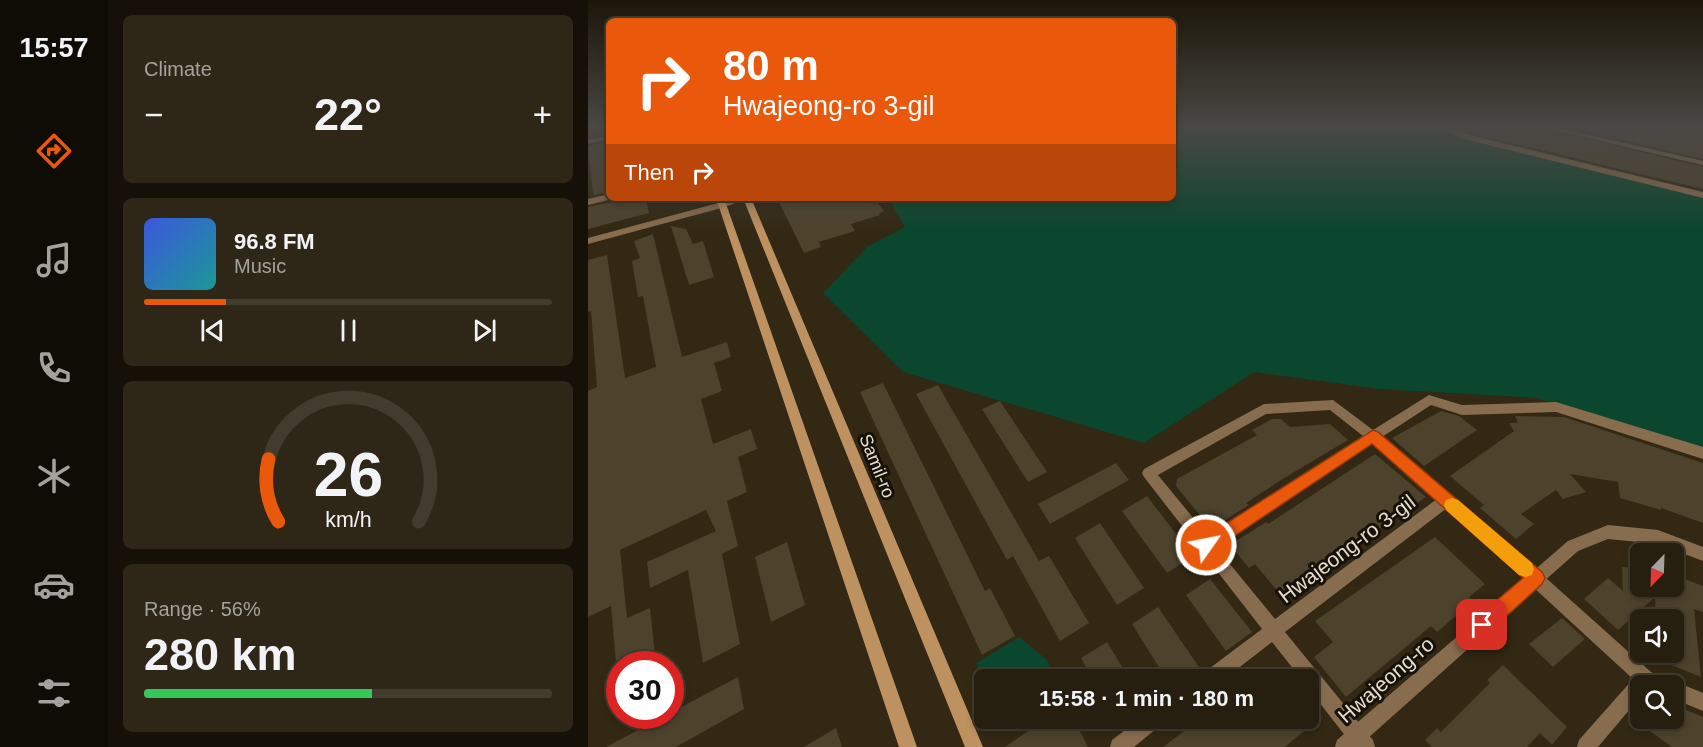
<!DOCTYPE html>
<meta charset="utf-8">
<style>
:root{--surface:#261e0e;--page:#2e2717;--text:#f1f3f6;--muted:#a4a29e;--line:#423c2e;--accent:#ea580c}
body{margin:0;font-family:Arial,sans-serif;background:var(--page);color:var(--text);height:100vh;display:flex;flex-direction:column;font-size:22px;white-space:nowrap}
*{box-sizing:border-box;margin:0}
p{font-size:20px;color:var(--muted)}
.icon{flex:none;width:33px;height:33px;fill:none;stroke:currentColor;stroke-width:2;stroke-linecap:round;stroke-linejoin:round}
.map{position:relative;flex:1;overflow:hidden}
.sheet{display:flex;flex-direction:column;gap:15px;padding:15px;background:#151008;width:480px}
.sheet>*{flex:none}
.hud{position:absolute;left:18px;top:18px;width:570px;height:183px;border-radius:9px;box-shadow:0 3px 9px #0003,0 0 0 2px var(--line);background:#ea580c;color:#fff;overflow:hidden}
.needle{width:39px;rotate:203deg}
.buttons{position:absolute;left:1042px;top:543px;display:grid;gap:12px}
.buttons a{display:grid;place-items:center;width:54px;height:54px;border-radius:9px;background:var(--surface);box-shadow:0 3px 9px #0003,0 0 0 2px var(--line);font-size:30px}
.speed{position:absolute;left:18px;top:651px;display:flex;gap:12px;font-size:30px;font-weight:700;text-align:center}
.speed>*{display:grid;place-content:center;width:78px;height:78px;border-radius:50%;background:var(--surface);box-shadow:0 3px 9px #0003,0 0 0 2px var(--line);line-height:1}
.speed .limit{border:9px solid #d22;background:#fff;color:#111}
.pin{position:absolute;display:grid;place-items:center;width:51px;height:51px;color:#fff;margin:-26px;border-radius:12px;box-shadow:0 3px 9px #0006}
.me{position:absolute;width:66px;margin:-33px;rotate:57deg;stroke-linejoin:round;filter:drop-shadow(0 0 4px #0008)}
.turn{display:flex;align-items:center;gap:21px;height:126px;padding:0 18px;font-size:27px}
.turn .icon{width:78px;height:78px;stroke-width:2.5}
.turn b{display:block;font-size:42px;line-height:51px}
.then{display:flex;align-items:center;height:57px;padding:0 18px;background:#0003;gap:12px;font-size:22px}
.big{font-size:45px;font-weight:700;line-height:1.1}
.sheet .widget{flex:1;display:flex;flex-direction:column;justify-content:center;gap:9px;min-width:0;padding:0 21px;border-radius:9px;background:var(--page)}
.sheet .dial{align-items:center;gap:0}
.dial svg{height:156px;overflow:visible;fill:none;stroke:var(--line);stroke-width:7;stroke-linecap:round;text-anchor:middle}
.dial text{fill:var(--text);stroke:none}
.song{display:flex;align-items:center;gap:18px}
.cover{width:72px;height:72px;border-radius:9px;background:linear-gradient(135deg,hsl(230 70% 55%),hsl(180 70% 35%))}
.played{height:6px;border-radius:3px;background:linear-gradient(90deg,var(--accent) 20%,var(--line) 20%)}
.keys{display:flex;justify-content:space-around;direction:ltr}
.heat{display:flex;justify-content:space-between;align-items:center;font-size:33px;direction:ltr}
.charge{height:9px;border-radius:4px;background:linear-gradient(90deg,#34c759 56%,var(--line) 0)}
.trip{position:absolute;left:386px;top:669px;width:345px;height:60px;border-radius:9px;background:var(--surface);box-shadow:0 3px 9px #0003,0 0 0 2px var(--line);font-weight:700;line-height:60px;text-align:center}
main{display:flex;flex:1;min-height:0}
.menu{display:flex;flex-direction:column;width:108px;justify-content:space-around;align-items:center;background:#0f0c06;color:var(--muted)}
.menu .icon{width:42px;height:42px}
.menu .selected{color:var(--accent)}
.menu b{font-size:27px;color:var(--text)}
.map>svg:first-child{display:block}
.green{fill:#0b462e}
.building{fill:#4d422c}
.lines{fill:none;stroke-linecap:round;stroke-linejoin:round}
.minor{fill:#886c4e;fill-rule:evenodd}
.tertiary{fill:#886c4e;fill-rule:evenodd}
.secondary{fill:#be9160;fill-rule:evenodd}
.route{fill:#ea580c;stroke:#983908;stroke-width:1.5}
.slow{fill:#f59e0b}
.labels{text-anchor:middle;stroke-width:6;stroke-linejoin:round;paint-order:stroke}
.street-label{font-size:18px;fill:#e4ddd0;stroke:#161209}
.near-street-label{font-size:21px;fill:#e4ddd0;stroke:#161209}
</style>
<main>
<nav class="menu">
<b>15:57</b>
<svg class="icon selected" aria-label="directions" viewBox="0 0 24 24"><path d="M12 3l9 9-9 9-9-9zM9 14v-3h6M13 9l2 2-2 2"/></svg>
<svg class="icon" aria-label="music" viewBox="0 0 24 24"><path d="M9 18V5l10-2v13"/><circle cx="6" cy="18" r="3"/><circle cx="16" cy="16" r="3"/></svg>
<svg class="icon" aria-label="phone" viewBox="0 0 24 24"><path d="M5 4h4l2 5-3 2q2 4 5 5l2-3 5 2v4C11 20 4 13 5 4z"/></svg>
<svg class="icon" aria-label="climate" viewBox="0 0 24 24"><path d="M12 3v18M4 7l16 10M4 17L20 7"/></svg>
<svg class="icon" aria-label="car" viewBox="0 0 24 24"><path d="M5 17H2v-5l4-1 3-4h7l3 4 3 1v5h-3M9 17h6M6 11h13"/><circle cx="7" cy="17" r="2"/><circle cx="17" cy="17" r="2"/></svg>
<svg class="icon" aria-label="filters" viewBox="0 0 24 24"><path d="M4 7h16M4 17h16"/><circle cx="9" cy="7" r="2"/><circle cx="15" cy="17" r="2"/></svg>
</nav>
<section class="sheet">
<div class="widget"><p>Climate</p>
<div class="heat"><a>−</a><b class="big">22°</b><a>+</a></div>
</div>
<div class="widget">
<div class="song"><i class="cover"></i><div><b>96.8 FM</b><p>Music</p></div></div>
<div class="played"></div>
<div class="keys"><svg class="icon" aria-label="previous" viewBox="0 0 24 24"><path d="M18 5L8 12l10 7zM5 5v14"/></svg><svg class="icon" aria-label="pause" viewBox="0 0 24 24"><path d="M8 5v14M16 5v14"/></svg><svg class="icon" aria-label="next" viewBox="0 0 24 24"><path d="M6 5l10 7-10 7zM19 5v14"/></svg></div>
</div>
<div class="widget dial"><svg viewBox="0 0 100 80">
<path d="M14 69A42 42 0 1 1 86 69"/>
<path d="M14 69A42 42 0 0 1 9 37" stroke="#ea580c"/>
<text x="50" y="56" font-size="32" font-weight="700">26</text>
<text x="50" y="72" font-size="11">km/h</text>
</svg></div>
<div class="widget"><p>Range · 56%</p><b class="big">280 km</b><div class="charge"></div></div>
</section>
<div class="map">
<svg width="1115" height="747" viewBox="0 0 1115 747">
<rect width="100%" height="100%" fill="#322813"/>
<path class="green" d="M585 126H844L881 141 1115 196V449L949 398 792 389 666 372 556 443 315 372 235 293 280 246 317 227 300 198H585Z
M431 637 458 659 468 679 396 681 388 663Z"/>
<path class="building" d="M896 126H946L1115 167V189L891 135Z
M998 126 1028 128 1048 132 1049 127 1083 131V129L1115 126V159L996 131Z
M18 142 21 143V192L5 195 0 146Z
M43 198H58L61 213 0 229V207Z
M189 198H286L296 211 291 213 292 215 263 224 267 231 231 242 233 247 216 253Z
M83 226 98 229 105 244 115 241 126 277 101 285Z
M65 234 94 357 139 342 143 357 126 363 134 391 113 399 125 444 163 429 169 449 150 457 159 492 139 501 150 546 134 554 152 644 115 663 100 570 62 588 59 562 128 531 118 510 32 550 39 618 62 608 68 664H28L23 606 0 617V391L9 387 3 311 0 312V260L19 255 37 378 68 367 55 296 50 297 44 261 52 258 46 241Z
M295 383 397 591 402 588 427 636 394 655 272 392Z
M350 385 451 561 461 556 501 623 472 641 425 556 419 560 328 394Z
M412 401 459 472 440 482 394 409Z
M853 411 871 416 889 430 836 466 804 438Z
M927 416 976 417 1115 463V523L1073 508V510L1032 498 1030 482 982 474 998 492 975 499 968 490 933 514 946 524 928 539 892 508 896 505 862 476 926 431 921 423H930Z
M684 419H693L702 427 742 424 760 440 693 480 658 503 661 505 623 529 588 486 589 479 669 435 664 430Z
M787 454 838 497 765 547 767 550 697 600 667 564 661 568 642 545 678 522 680 524Z
M528 463 541 480 462 524 450 504Z
M559 496 605 556 579 573 534 511Z
M512 523 556 588 529 605 487 538Z
M847 537 897 584 881 597 885 601 849 632 843 626 758 697 726 657 745 642 727 621Z
M199 542 217 605 183 622 167 557Z
M1034 567 1053 568V586H1086V575L1115 586V612L1106 609 1113 677 1054 653 1086 652V620H1068L1067 597 1030 630 996 599 1020 578 1035 591Z
M622 579 664 632 638 651 598 595Z
M570 607 613 670 600 680H579L544 624Z
M974 618 997 639 965 667 941 644Z
M519 642 542 680H505L493 658Z
M915 665 979 727 964 745 952 733 939 747H844L837 740 849 728 853 732 902 683 899 680Z
M150 677 156 709 88 747H18L77 716H82V713Z
M1086 705 1115 717V747H1084L1044 718H1086Z
M459 718H485L500 747H417Z
M613 718H631L638 728 650 718H731L697 747H575Z
M248 728 254 747H216Z"/>
<g class="lines">
<path class="minor" d="M845 126H857L882 135 1115 192V198L876 139Z
M948 126H963L1115 161V165Z
M21 135V139L0 144V140Z
M21 194V198L24 199 0 205V199Z
M148 198H161L134 208 130 205Z
M841 395 874 405 968 402 1115 447V459L968 412 874 415 843 405 794 437 909 534 1063 672 1081 680 1082 683 1086 681 1115 693V711L1086 699V686H1053V696L1010 747H989L991 740 1045 679 859 508 697 632 785 740 787 747H766L720 688V680H714L684 642 635 680H611L614 674 674 629 556 477 554 473 556 469 676 404 745 400 785 430ZM742 410 775 436 620 536 570 475 678 414ZM784 444 849 499 687 619 628 547Z
M553 718H577L574 724 546 747H522L524 740Z"/>
<path class="tertiary" d="M134 202 137 203V207L0 244V238Z
M1020 525 1070 530 1115 547V561L1070 544 1020 539 990 551 770 747H747L749 740 980 541Z"/>
<path class="secondary" d="M128 198H136L329 747H311Z
M155 198H163L395 747H377Z"/>
</g>
<linearGradient id="sky" x2="0" y2="1"><stop stop-color="#1c160a"/><stop offset="0.55" stop-color="#494844"/><stop offset="1" stop-color="#494844" stop-opacity="0"/></linearGradient>
<rect width="1115" height="231" fill="url(#sky)"/>
<path class="route" d="M785 430 790 432 954 572 957 578 954 584 901 632 894 634 888 632 885 625 888 618 935 578 784 444 624 551 618 553 612 551 609 545 612 540Z"/>
<path class="slow" d="M864 498 870 500 944 563 946 569 944 575 938 577 931 575 858 510 856 505 858 500Z"/>
<g class="labels">
<g class="street-label">
<text transform="translate(289 466) rotate(68)" y="6">Samil-ro</text>
</g>
<g class="near-street-label">
<text transform="translate(759 549) rotate(-37)" y="7">Hwajeong-ro 3-gil</text>
<text transform="translate(798 680) rotate(-41)" y="7">Hwajeong-ro</text>
</g>
</g>
</svg>
<div class="buttons">
<a><svg class="needle" viewBox="-14 -14 28 28"><path d="M0-13l5 13h-10z" fill="#e53935"/><path d="M0 13l5-13h-10z" fill="#a4a29e"/></svg></a>
<a><svg class="icon" aria-label="sound" viewBox="0 0 24 24"><path d="M4 9h4l5-4v14l-5-4H4zM17 9q2 3 0 6"/></svg></a>
<a><svg class="icon" aria-label="search" viewBox="0 0 24 24"><circle cx="10" cy="10" r="6"/><path d="M15 15l6 6"/></svg></a>
</div>
<div class="speed"><div class="limit">30</div></div>
<div class="pin" style="left:894px;top:625px;background:#d93025"><svg class="icon" aria-label="arrive" viewBox="0 0 24 24"><path d="M6 21V4h12l-3 4 3 4H6"/></svg></div>
<svg class="me" style="left:618px;top:545px" viewBox="-20 -20 40 40"><circle r="17" fill="#ea580c" stroke="#fff" stroke-width="3"/><path d="M0-11L8 9 0 5-8 9z" fill="#fff"/></svg>
<div class="trip">15:58 · 1 min · 180 m</div>
<div class="hud">
<div class="turn"><svg class="icon" aria-label="right" viewBox="0 0 24 24"><path d="M7 20v-9h11M14 6l5 5-5 5"/></svg><div><b>80 m</b>Hwajeong-ro 3-gil</div></div>
<div class="then">Then<svg class="icon" aria-label="right" viewBox="0 0 24 24"><path d="M7 20v-9h11M14 6l5 5-5 5"/></svg></div>
</div>
</div>
</main>
